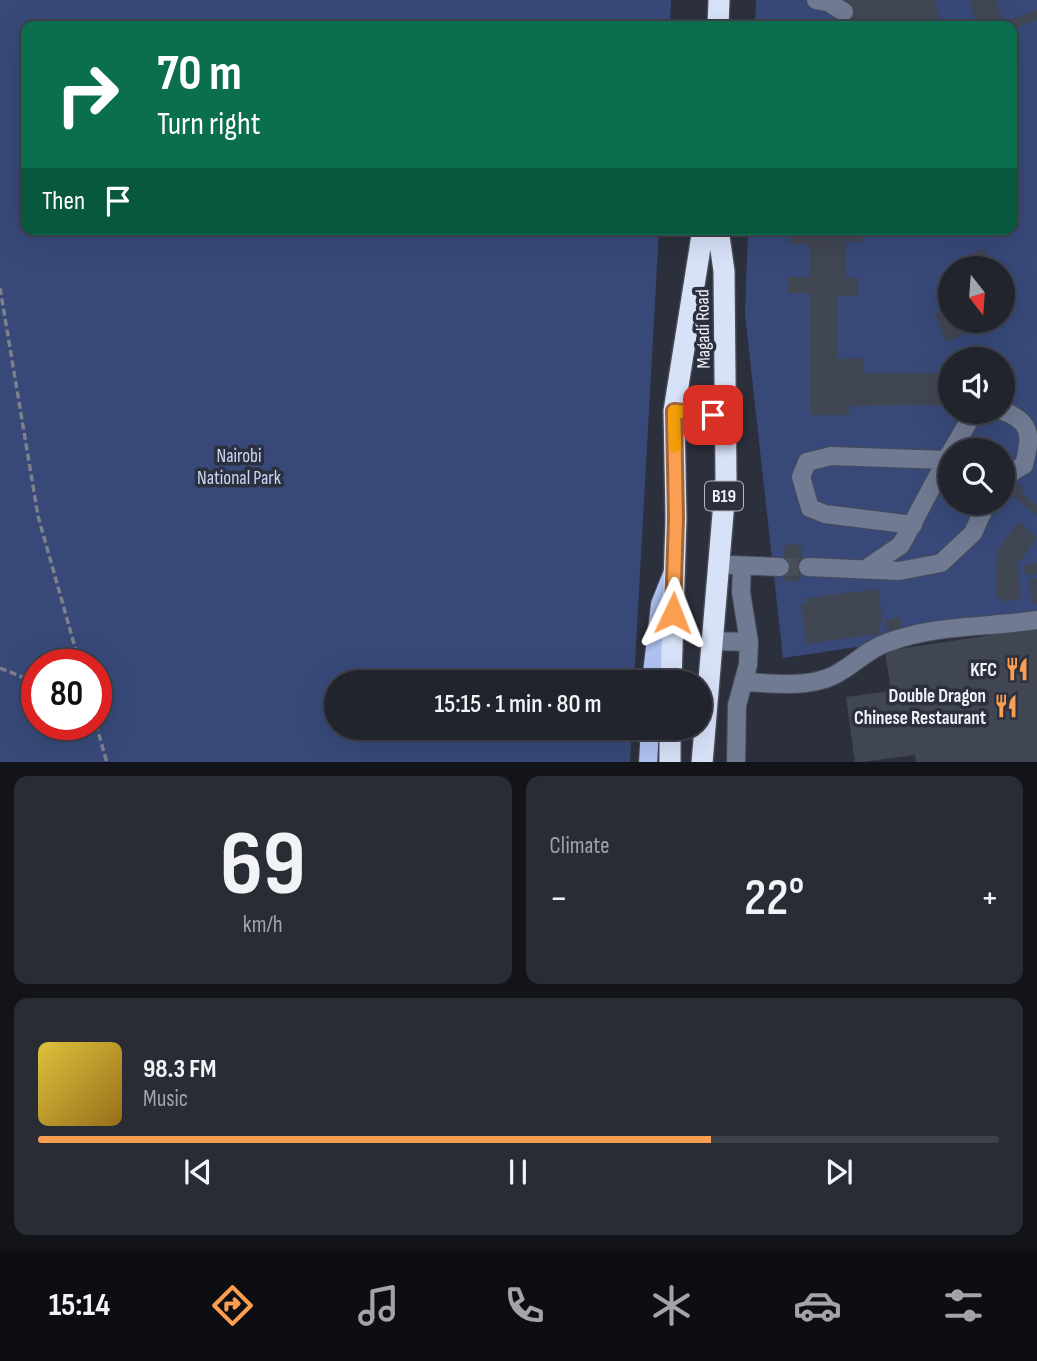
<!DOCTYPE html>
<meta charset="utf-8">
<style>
:root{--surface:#21242d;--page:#292c35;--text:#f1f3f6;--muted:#a2a4aa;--line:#3e4149;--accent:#fb9e51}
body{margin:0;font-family:"Sofia Sans Condensed",sans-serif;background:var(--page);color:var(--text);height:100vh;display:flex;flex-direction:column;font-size:26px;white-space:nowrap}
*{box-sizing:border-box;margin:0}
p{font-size:23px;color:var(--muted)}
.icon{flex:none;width:38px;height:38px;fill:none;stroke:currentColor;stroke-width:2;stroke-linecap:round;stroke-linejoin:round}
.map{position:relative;height:762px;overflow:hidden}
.panel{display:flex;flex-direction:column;gap:14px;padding:14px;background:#121419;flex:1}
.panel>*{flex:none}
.top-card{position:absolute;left:21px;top:21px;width:996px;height:214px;border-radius:14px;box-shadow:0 7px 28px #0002,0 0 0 2px var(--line);background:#0b6e4f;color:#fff;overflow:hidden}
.needle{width:46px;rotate:163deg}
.controls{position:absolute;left:938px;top:256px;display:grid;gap:14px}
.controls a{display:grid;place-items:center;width:77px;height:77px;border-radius:50%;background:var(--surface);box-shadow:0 7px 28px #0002,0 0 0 2px var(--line);font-size:35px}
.speed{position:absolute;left:21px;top:649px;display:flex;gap:14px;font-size:35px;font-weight:700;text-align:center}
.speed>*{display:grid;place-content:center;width:91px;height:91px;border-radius:50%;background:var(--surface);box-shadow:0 7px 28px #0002,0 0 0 2px var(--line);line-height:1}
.speed .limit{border:10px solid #d22;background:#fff;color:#111}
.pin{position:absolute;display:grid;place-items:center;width:60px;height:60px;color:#fff;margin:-30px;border-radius:14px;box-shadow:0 4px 10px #0006}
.me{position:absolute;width:77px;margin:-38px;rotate:2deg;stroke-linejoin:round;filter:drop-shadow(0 0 5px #0008)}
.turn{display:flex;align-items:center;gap:24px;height:147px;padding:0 21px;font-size:32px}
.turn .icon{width:91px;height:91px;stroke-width:2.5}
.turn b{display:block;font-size:49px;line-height:60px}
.then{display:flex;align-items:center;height:66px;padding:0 21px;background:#0003;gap:14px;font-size:26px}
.big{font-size:52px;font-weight:600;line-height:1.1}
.panel .widget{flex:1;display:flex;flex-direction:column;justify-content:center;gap:10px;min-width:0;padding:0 24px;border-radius:14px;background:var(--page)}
.panel .dial{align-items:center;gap:0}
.dial b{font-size:91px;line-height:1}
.song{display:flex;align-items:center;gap:21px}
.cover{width:84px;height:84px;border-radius:10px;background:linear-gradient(135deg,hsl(50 70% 55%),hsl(40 70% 35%))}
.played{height:7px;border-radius:4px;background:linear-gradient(90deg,var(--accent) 70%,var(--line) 70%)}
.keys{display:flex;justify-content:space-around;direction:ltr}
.heat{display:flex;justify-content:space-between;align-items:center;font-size:38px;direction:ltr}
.panel .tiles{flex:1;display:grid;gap:14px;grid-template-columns:1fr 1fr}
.widget:last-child{grid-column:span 2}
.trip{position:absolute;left:324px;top:670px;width:388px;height:70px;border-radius:35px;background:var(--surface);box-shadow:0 7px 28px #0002,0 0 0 2px var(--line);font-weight:600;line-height:70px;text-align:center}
.tabs{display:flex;height:112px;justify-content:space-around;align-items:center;background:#0d0e12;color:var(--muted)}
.tabs .icon{width:49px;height:49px}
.tabs .selected{color:var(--accent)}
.tabs b{font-size:32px;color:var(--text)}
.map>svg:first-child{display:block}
.green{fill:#384979;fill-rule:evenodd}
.building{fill:#414653}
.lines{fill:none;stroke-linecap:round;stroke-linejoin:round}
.minor-tunnel{stroke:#494d58;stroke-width:18;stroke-dasharray:18 9;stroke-linecap:butt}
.minor-casing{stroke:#474b56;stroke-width:20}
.major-casing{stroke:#474b56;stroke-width:20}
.highway-casing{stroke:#474b56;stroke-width:24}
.path{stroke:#7d808b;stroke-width:3.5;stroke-dasharray:7 3.5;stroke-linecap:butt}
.minor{stroke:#707a92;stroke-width:18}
.major{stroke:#b0c3f4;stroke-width:18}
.highway{stroke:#d7e1f8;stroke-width:21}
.route-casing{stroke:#a36735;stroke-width:18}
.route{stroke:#fb9e51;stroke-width:12}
.slow{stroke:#f59e0b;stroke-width:12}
.labels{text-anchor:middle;stroke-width:7;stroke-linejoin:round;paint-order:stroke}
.shield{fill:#2c303c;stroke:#b4b7c0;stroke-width:2}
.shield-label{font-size:18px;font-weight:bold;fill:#eef1f9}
.street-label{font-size:19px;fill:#eef1f9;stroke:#2c303c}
.park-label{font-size:19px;fill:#c9d6f6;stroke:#2c303c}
.poi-label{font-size:19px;font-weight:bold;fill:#eef1f9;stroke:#2c303c;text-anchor:end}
</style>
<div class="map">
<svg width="1037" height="763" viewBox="0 0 1037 763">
<rect width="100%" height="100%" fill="#2c303c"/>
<path class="green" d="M0 0H671L670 26H26V229H659L634 682H336V728H632L630 762H0ZM37 665H96V724H37Z
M756 0H1037V620L783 658 745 314 748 229H1012V26H755ZM950 268H1003V320H950ZM950 359H1003V411H950ZM950 450H1003V502H950Z"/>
<path class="building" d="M846 0H935L942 26H853Z
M969 0H996L1004 22 1037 10V20L1012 29V26H978Z
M790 20H807L806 26H789Z
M789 229H861V242H846V278L858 277V296H838V359L863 358V373H950V405L849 406V415H810V293H788V277H810V244H789Z
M984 249 993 268H956L953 261Z
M950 307V320H972L976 330 946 342 935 314Z
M1016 482 1024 488 1021 492 1037 505V515L1008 493Z
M1019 522 1037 538 1018 564 1021 599 1004 602 995 593 997 550Z
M785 544 802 545 800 582 783 581Z
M1037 563V574L1025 575 1024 565Z
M1037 578V604H1033L1029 579Z
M878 589 883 622H879L880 634 806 644 801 604 808 603 807 598Z
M901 617 902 629 887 631 885 620Z
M1037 628V763H916L915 755 855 763 846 697 891 691 885 651Z"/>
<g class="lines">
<path class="minor-tunnel" d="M780 567H808"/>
<g class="minor-casing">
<path id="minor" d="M816 0 828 2 844 12
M1003 411C1033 422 1031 437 1024 465L1003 477
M952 450 970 419 988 411
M913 525 825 514 810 508 801 477 807 462 831 456 946 460
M731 565 780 567
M808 567 899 571 941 563 973 533 987 502
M867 568 901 545 950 453
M711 641 749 642
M743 682C776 683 815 690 843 670 859 660 870 648 889 642 940 624 984 628 1037 620
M736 763 737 705 748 665 749 642 741 592 742 566"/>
</g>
<g class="major-casing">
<path id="major" d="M651 682 660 604 672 574
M648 763 650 728"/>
</g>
<g class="highway-casing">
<path id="highway" d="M718 26 719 0
M674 411 727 417
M671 682 676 518 674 411 703 229
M670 728V763
M702 763 726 478 724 271 718 229"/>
</g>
<path class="path" d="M0 288 38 516 80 665
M0 668 37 683
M96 724 107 763"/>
<use href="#minor" class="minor"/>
<use href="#major" class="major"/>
<use href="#highway" class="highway"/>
</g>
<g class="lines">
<g class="route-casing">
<path id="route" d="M673 613 676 518 674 411 713 415"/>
</g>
<use href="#route" class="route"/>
<path class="slow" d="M675 447 674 411 686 412"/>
</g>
<defs>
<g id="restaurant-bare" transform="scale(1.89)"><path d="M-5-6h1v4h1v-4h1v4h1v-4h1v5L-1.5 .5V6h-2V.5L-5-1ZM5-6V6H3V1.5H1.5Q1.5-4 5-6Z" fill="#fb9e51" stroke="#2c303c" stroke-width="2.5" paint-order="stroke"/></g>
</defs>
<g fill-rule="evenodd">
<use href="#restaurant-bare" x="1017" y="669"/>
<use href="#restaurant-bare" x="1006" y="706"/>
</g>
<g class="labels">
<rect class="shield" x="705" y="481.5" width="38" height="29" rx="5"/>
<g class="shield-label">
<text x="724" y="502">B19</text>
</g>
<g class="street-label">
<text transform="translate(702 329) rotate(-91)" y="7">Magadi Road</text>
</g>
<g class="park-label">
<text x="239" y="462">Nairobi<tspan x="239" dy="22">National Park</tspan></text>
</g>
<g class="poi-label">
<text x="997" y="676">KFC</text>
<text x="986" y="702">Double Dragon<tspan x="986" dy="22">Chinese Restaurant</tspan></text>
</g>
</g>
</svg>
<div class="controls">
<a><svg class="needle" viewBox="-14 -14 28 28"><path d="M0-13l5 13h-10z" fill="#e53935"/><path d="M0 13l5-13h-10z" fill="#a2a4aa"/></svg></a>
<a><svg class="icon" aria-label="sound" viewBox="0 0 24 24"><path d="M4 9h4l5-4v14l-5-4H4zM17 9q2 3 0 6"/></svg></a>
<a><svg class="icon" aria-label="search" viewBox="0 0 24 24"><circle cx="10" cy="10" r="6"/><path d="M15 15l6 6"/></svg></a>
</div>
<div class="speed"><div class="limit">80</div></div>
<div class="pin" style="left:713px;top:415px;background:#d93025"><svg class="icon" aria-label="arrive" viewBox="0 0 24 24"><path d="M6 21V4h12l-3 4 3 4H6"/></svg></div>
<svg class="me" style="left:673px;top:613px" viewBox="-20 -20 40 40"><path d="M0-17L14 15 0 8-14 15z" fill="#fb9e51" stroke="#fff" stroke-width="4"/></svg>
<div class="trip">15:15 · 1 min · 80 m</div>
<div class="top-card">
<div class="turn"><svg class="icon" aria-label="right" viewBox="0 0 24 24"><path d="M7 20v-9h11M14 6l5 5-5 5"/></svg><div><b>70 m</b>Turn right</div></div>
<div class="then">Then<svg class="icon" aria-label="arrive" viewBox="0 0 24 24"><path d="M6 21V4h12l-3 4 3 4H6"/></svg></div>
</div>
</div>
<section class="panel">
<div class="tiles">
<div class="widget dial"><b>69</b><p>km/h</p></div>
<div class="widget"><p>Climate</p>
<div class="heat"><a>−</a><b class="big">22°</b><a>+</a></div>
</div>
<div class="widget">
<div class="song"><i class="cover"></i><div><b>98.3 FM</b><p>Music</p></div></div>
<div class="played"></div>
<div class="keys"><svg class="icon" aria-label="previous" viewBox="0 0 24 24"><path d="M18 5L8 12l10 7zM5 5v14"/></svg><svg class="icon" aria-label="pause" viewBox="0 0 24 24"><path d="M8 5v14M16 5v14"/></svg><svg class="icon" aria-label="next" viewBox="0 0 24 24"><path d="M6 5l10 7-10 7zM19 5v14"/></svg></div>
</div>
</div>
</section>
<nav class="tabs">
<b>15:14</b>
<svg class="icon selected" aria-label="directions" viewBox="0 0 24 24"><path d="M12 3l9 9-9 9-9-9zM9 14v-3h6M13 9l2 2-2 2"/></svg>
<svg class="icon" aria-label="music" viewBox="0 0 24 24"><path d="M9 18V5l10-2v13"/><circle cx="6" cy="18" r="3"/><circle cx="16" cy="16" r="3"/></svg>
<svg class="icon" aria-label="phone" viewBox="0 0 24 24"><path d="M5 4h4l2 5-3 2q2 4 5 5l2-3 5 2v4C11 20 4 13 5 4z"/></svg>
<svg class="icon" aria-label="climate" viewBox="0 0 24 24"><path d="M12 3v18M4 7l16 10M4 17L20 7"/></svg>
<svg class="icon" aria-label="car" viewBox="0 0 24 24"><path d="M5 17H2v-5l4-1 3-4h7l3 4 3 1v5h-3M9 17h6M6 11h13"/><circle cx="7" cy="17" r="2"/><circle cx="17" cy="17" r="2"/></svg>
<svg class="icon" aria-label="filters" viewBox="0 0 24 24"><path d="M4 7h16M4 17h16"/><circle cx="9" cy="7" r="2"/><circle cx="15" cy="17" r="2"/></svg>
</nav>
